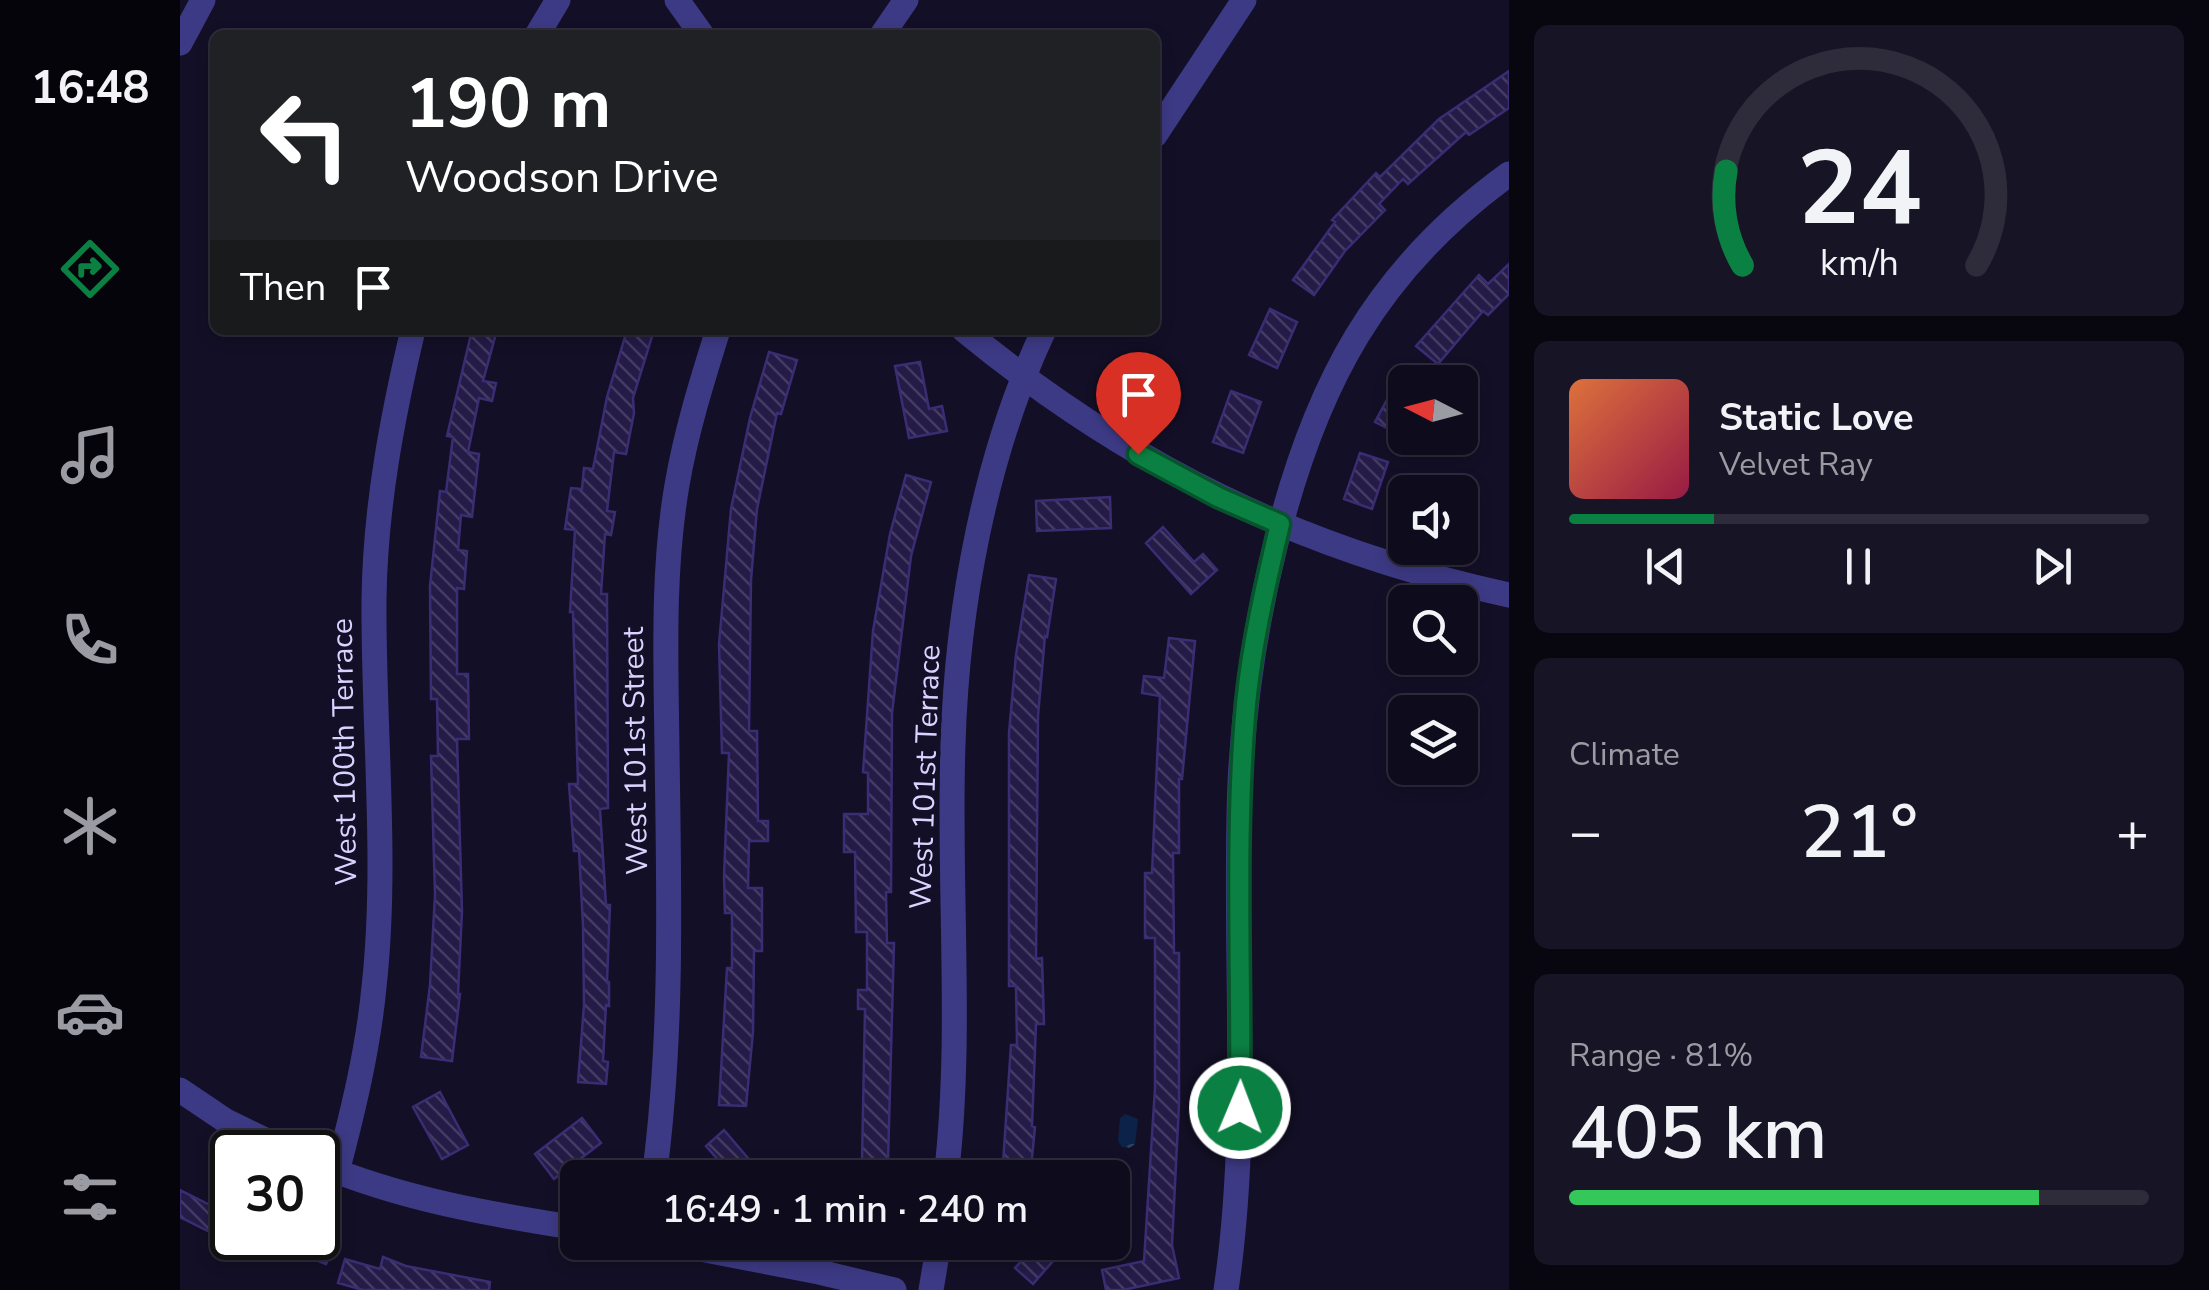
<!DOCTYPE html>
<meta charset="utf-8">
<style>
:root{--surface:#0e0b1c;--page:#171425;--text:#f1f3f6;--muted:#9b9ba3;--line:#2e2b3b;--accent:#0b8043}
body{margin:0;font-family:"Nunito Sans",sans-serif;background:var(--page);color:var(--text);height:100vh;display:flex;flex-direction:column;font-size:38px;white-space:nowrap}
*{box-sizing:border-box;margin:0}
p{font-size:32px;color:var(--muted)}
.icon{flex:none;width:55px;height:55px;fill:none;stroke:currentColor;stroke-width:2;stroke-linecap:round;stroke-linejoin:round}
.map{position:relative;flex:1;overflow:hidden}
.panel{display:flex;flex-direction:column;gap:25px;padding:25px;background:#08060f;width:700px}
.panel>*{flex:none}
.top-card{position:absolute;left:30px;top:30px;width:950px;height:305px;border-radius:15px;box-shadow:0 5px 15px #0003,0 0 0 2px var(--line);background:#202124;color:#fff;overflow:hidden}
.needle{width:65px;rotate:276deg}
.controls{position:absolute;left:1208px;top:365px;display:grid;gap:20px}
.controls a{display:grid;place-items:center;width:90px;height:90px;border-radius:15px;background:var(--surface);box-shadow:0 5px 15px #0003,0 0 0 2px var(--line);font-size:50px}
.speed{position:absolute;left:30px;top:1130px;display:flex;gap:20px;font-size:50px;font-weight:700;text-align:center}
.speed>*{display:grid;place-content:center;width:130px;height:130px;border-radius:50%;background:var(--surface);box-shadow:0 5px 15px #0003,0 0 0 2px var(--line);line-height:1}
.speed .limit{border:5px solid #111;border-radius:15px;background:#fff;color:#111}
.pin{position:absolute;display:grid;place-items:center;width:85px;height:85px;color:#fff;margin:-102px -42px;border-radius:50% 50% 50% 0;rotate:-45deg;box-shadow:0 0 10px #0007}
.pin .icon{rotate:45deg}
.me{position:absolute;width:110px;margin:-55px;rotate:1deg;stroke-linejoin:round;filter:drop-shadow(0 0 8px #0008)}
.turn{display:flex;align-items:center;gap:35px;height:210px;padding:0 30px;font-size:45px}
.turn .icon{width:130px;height:130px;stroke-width:2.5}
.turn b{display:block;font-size:70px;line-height:85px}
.then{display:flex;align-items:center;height:95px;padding:0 30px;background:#0003;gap:20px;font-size:38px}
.big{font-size:75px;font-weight:600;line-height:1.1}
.panel .tile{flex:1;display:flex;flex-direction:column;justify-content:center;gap:15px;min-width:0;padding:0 35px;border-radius:15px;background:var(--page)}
.panel .dial{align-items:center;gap:0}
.dial svg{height:260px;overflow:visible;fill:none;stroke:var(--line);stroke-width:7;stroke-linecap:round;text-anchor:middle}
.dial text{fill:var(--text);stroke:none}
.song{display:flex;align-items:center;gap:30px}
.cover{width:120px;height:120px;border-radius:15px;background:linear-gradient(135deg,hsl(20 70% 55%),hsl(340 70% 35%))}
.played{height:10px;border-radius:5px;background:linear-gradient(90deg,var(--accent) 25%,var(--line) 25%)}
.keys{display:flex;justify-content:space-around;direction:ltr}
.heat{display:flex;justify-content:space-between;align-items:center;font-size:55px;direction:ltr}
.charge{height:15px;border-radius:8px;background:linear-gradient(90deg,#34c759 81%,var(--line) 0)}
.trip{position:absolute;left:380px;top:1160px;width:570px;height:100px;border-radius:15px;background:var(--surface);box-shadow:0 5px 15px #0003,0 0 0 2px var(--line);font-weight:600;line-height:100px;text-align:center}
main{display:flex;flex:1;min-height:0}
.tab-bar{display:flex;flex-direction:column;width:180px;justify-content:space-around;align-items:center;background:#06040b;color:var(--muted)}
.tab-bar .icon{width:70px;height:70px}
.tab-bar .current{color:var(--accent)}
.tab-bar b{font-size:45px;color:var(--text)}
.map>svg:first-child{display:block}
.water{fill:url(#water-ripples)}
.building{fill:url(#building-back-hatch);stroke:#3b2d73;stroke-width:2.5}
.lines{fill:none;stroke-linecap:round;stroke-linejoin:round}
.street{stroke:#3d3a85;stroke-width:25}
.route-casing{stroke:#07532c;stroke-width:25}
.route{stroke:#0b8043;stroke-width:18}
.labels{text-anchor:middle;stroke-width:9;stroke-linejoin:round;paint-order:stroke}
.street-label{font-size:30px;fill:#d9d4ff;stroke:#130f26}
</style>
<main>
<nav class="tab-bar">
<b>16:48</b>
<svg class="icon current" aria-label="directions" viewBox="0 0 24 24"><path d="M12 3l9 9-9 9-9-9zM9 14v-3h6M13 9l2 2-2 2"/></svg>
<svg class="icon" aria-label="music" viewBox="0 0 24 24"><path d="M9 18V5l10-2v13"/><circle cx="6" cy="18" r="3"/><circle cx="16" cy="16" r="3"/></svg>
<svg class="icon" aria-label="phone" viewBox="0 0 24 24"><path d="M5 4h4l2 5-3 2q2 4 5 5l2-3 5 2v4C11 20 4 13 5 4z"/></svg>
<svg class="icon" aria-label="climate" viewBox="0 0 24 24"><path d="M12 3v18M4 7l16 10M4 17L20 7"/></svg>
<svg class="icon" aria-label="car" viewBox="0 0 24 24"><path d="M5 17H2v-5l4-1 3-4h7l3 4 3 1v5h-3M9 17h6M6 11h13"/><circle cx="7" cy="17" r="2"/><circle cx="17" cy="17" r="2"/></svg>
<svg class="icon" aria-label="filters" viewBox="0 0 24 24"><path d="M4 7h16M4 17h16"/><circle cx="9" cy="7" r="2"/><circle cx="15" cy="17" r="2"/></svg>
</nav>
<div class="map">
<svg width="1329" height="1290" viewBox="0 0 1329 1290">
<defs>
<pattern id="water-ripples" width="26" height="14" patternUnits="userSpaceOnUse" patternTransform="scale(2.5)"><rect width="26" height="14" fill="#0c2248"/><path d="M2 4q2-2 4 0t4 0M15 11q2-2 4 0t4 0" fill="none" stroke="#2f4163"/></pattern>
<pattern id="building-back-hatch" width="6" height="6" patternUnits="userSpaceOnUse" patternTransform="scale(2.5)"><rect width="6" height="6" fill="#241b47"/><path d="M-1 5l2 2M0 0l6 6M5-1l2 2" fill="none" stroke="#433b63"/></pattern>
</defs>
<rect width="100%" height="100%" fill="#130f26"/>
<path class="water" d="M945 1114 958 1119 955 1144 950 1148 942 1147 938 1141 940 1118Z"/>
<path class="building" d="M1329 71V108L1289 135 1286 132 1228 184 1223 179 1199 204 1205 210 1165 251 1134 295 1113 280 1155 222 1152 220 1196 173 1200 177 1259 119Z
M1329 264V294L1308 315 1303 311 1258 364 1236 346 1299 275 1308 284Z
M1090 309 1117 322 1097 368 1069 355Z
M292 330H317L303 381 316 383 312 401 299 398 288 452 299 454 292 517 281 515 278 550 287 551 284 589 277 588V674H288L289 739H277L282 911 278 994H280L272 1061 241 1057 250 985 255 895 251 756H258L257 699H251L250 586 260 491 266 492 273 437 267 436Z
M447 330H474L453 398 454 413 446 454 434 452 427 511 435 512 431 535 425 534 421 594H427L428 808 420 809 426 905H430L427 982H429V1006L426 1005 423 1061 428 1062 426 1084 398 1082 404 1005 403 925 399 851H394L389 784H398L393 612H390L395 530 385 529 391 488 402 489 404 468 413 469 427 397Z
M589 352 617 360 601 414 597 413 577 509 571 580 569 731H577L578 821H588V841H569L568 888H582V951H574L573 1032 566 1106 539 1105 547 968H552V913H545L544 876 549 753H542L539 644 551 509 570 418Z
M740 362 749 409 762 406 767 431 729 438 715 366Z
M1225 366V437L1195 422Z
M1051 391 1081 402 1063 453 1033 442Z
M1180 453 1208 462 1192 509 1164 499Z
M726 475 751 482 731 556 712 713 711 892H706L707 943H714L708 1161 682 1160 685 1009H678V990H687V932H676L675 852H664V814H688V773L683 772 693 631 710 534Z
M930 497 931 528 857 531 856 501Z
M983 527 1014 562 1023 554 1037 570 1011 594 966 543Z
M849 575 876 579 867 637 865 636 858 716 856 959 862 958 864 1024H856L852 1126 855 1127 850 1178H822L831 1045H837L836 986H829V733L836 655Z
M989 638 1015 641 1002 779H999V853H993L994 953H999V1104L992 1245 999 1278 943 1290H926L922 1270 964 1261 975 1088V938H965V873H972L980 696 962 693 964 676 984 678Z
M260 1092 288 1145 262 1159 233 1107Z
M402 1118 421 1143 374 1179 355 1154Z
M544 1130 585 1178H554L526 1146Z
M0 1190 52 1216V1238H145L155 1242 146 1264 104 1247 99 1259 52 1240V1243L0 1217Z
M829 1242H869L880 1253 853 1284 835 1268 845 1257Z
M203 1257 226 1266 310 1282 309 1290H183L158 1283 165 1259 200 1269Z"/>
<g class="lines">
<path class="street" d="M497 0 522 35
M357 35 378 0
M702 35 726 0
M0 43 23 0
M975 135 1064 0
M784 330C948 465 1121 550 1329 595
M0 1090 46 1121 110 1152
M138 1164C222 1199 308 1214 398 1228
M157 1172C173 1111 188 1050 194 987 208 862 193 726 194 600 195 509 212 418 233 330
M474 1178C493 1036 489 894 487 751 486 663 482 572 497 485 506 432 522 381 538 330
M766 1178C783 1034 768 888 773 744 777 607 805 455 864 330
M484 1242 639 1272 714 1290
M751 1290 759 1242
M1046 1290C1071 1122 1053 952 1060 783 1064 702 1076 621 1096 543 1135 386 1195 271 1329 174"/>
</g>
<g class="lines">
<g class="route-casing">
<path id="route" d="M958 454 1038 497 1100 524C1086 583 1072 643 1066 704 1054 838 1062 974 1060 1108"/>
</g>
<use href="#route" class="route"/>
</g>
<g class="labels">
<g class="street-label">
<text transform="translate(455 751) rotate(-91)" y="10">West 101st Street</text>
<text transform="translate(164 752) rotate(-91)" y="10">West 100th Terrace</text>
<text transform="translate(745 777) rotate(-88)" y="10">West 101st Terrace</text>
</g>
</g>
</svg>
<div class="controls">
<a><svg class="needle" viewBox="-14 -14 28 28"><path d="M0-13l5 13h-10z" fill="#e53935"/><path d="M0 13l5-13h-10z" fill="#9b9ba3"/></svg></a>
<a><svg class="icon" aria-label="sound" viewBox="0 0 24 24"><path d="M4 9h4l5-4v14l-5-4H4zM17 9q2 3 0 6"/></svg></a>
<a><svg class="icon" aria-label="search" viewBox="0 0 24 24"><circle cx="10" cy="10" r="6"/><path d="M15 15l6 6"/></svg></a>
<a><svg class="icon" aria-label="layers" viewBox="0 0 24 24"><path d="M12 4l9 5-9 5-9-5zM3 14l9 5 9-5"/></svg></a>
</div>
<div class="speed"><div class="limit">30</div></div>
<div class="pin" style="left:958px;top:454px;background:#d93025"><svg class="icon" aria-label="arrive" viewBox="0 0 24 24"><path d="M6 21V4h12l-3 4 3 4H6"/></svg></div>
<svg class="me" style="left:1060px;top:1108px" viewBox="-20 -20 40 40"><circle r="17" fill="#0b8043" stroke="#fff" stroke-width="3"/><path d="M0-11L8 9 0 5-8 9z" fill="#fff"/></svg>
<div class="trip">16:49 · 1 min · 240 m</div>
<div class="top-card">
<div class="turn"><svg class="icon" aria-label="left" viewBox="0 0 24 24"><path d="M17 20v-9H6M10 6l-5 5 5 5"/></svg><div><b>190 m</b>Woodson Drive</div></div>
<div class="then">Then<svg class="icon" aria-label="arrive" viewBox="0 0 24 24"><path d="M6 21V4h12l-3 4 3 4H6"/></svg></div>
</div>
</div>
<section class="panel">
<div class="tile dial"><svg viewBox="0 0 100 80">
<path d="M14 69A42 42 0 1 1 86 69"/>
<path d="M14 69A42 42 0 0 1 9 40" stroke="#0b8043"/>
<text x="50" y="56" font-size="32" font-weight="700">24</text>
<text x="50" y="72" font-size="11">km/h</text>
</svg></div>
<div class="tile">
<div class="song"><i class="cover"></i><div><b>Static Love</b><p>Velvet Ray</p></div></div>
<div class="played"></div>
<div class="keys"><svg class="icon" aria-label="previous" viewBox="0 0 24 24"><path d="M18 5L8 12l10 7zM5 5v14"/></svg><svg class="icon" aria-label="pause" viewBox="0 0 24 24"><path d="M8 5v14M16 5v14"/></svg><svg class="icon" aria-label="next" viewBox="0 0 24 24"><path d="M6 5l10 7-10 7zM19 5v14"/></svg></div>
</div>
<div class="tile"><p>Climate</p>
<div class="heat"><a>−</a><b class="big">21°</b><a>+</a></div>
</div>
<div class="tile"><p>Range · 81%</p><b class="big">405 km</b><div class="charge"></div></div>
</section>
</main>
